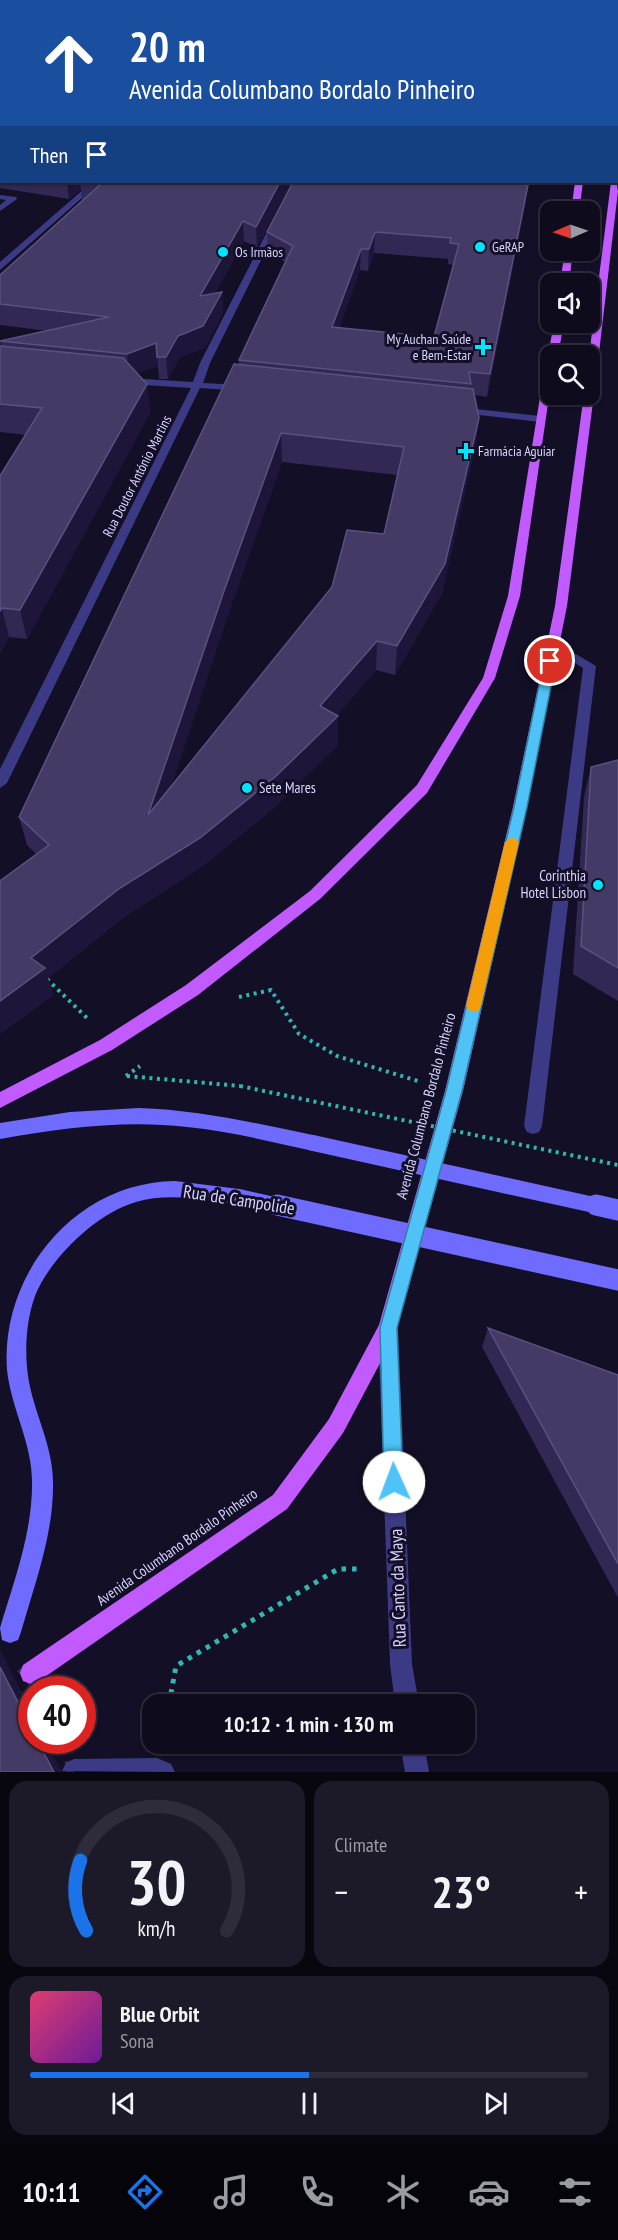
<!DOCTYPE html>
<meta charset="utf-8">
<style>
:root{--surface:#0e0b1c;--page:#1c1929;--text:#f1f3f6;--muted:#9b9ba3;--line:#2e2b3b;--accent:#1a73e8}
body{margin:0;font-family:"PT Sans Narrow",sans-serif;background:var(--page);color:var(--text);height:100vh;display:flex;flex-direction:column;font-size:22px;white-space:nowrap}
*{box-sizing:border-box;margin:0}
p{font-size:20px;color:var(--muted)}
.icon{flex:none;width:33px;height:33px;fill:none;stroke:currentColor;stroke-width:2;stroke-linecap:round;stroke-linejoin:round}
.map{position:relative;height:1772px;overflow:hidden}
.side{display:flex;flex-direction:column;gap:9px;padding:9px;background:#08060f;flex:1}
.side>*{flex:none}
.banner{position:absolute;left:0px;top:0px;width:618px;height:183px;box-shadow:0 2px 4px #0004,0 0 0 2px var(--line);background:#1a4fa0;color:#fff;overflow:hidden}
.needle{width:39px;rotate:268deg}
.controls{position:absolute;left:540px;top:201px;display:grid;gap:12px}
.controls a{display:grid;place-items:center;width:60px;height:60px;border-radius:12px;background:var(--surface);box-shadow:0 2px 4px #0004,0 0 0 2px var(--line);font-size:30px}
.speed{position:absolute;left:18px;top:1676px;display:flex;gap:12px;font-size:30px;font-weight:700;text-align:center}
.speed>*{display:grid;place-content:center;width:78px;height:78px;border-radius:50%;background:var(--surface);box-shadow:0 2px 4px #0004,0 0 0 2px var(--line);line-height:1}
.speed .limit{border:9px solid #d22;background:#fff;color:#111}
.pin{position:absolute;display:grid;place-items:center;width:51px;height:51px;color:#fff;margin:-26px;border:3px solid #fff;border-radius:50%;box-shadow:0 2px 6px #0007}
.me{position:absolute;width:66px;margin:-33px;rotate:358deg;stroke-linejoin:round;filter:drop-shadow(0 0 4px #0008)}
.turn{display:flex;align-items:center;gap:21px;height:126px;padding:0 30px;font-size:27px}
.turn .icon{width:78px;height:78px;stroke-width:2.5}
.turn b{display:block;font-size:42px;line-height:51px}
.then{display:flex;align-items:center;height:57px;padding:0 30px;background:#0003;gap:12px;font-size:22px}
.big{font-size:45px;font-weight:600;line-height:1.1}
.side .card{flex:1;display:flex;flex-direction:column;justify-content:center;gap:9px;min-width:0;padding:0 21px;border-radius:18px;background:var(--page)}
.side .dial{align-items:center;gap:0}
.dial svg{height:156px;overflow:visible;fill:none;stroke:var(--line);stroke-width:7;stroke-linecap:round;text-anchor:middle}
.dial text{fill:var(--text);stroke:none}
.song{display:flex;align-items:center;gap:18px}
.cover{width:72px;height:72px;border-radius:9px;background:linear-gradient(135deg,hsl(340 70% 55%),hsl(280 70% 35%))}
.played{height:6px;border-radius:3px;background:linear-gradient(90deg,var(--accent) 50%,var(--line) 50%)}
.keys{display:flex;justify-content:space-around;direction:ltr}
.heat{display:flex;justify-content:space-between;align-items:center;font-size:33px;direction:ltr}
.side .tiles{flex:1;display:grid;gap:9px;grid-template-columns:1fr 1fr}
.card:last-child{grid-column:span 2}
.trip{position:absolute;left:142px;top:1694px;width:333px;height:60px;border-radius:18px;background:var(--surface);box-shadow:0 2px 4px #0004,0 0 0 2px var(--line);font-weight:600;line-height:60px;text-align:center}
.dock{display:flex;height:96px;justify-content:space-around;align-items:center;background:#06040b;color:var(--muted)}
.dock .icon{width:42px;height:42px}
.dock .active{color:var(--accent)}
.dock b{font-size:27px;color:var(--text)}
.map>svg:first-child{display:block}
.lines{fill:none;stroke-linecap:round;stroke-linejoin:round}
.tertiary-tunnel{stroke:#312d47;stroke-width:21;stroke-dasharray:21 10;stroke-linecap:butt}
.primary-tunnel{stroke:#312d47;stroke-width:21;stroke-dasharray:21 10;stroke-linecap:butt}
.path-far2{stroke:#2fb8b0;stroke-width:1.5;stroke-dasharray:1.5 2;stroke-linecap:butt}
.path-far1{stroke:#2fb8b0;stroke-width:4;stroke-dasharray:3 4.5;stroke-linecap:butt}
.path{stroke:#2fb8b0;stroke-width:5;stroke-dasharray:4.5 6;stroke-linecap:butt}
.service{fill:#3d3a85;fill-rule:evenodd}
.minor{fill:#3d3a85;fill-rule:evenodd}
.tertiary{fill:#3d3a85;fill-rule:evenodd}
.secondary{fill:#6f6bff;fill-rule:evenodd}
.primary{fill:#c25bff;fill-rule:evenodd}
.path-bridge{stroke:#2fb8b0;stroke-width:4;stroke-dasharray:3 4.5;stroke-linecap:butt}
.secondary-bridge-far1{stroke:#6f6bff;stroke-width:16}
.secondary-bridge{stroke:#6f6bff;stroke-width:21}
.wall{fill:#312854;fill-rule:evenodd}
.shaded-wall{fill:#1d163a}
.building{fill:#433a66;stroke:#5a527e;stroke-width:1.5;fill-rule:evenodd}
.route{fill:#4fc3f7;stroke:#337fa1;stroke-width:1.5}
.slow{fill:#f59e0b}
.poi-dot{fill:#00e5ff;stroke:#130f26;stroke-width:2}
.labels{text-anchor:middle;stroke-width:6;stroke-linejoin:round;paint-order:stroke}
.far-poi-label{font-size:14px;fill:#d9d4ff;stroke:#130f26;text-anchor:start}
.far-street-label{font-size:14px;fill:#d9d4ff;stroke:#130f26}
.poi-label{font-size:15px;fill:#d9d4ff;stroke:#130f26;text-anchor:start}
.street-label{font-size:15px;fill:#d9d4ff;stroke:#130f26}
.near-street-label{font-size:18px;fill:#d9d4ff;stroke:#130f26}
</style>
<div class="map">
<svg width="618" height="1772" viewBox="0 0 618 1772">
<rect width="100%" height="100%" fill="#130f26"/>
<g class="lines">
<path class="tertiary-tunnel" d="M66 1772 74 1771"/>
<path class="primary-tunnel" d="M0 1699 31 1673"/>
<path class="path-far2" d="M194 2 196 0"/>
<path class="path-far1" d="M47 979 87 1018
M239 997 271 990 299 1034 337 1056 421 1082
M126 1076 140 1066
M127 1076 240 1086"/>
<path class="path" d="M169 1704 176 1666 338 1569H362"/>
<path class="service" d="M116 0H122L115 2Z
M228 0H234L227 2Z
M0 87H2V91H0Z
M0 103H2L0 108Z
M0 195 16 197 17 199 0 211V205L6 200 0 199Z"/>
<path class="minor" d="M616 167H618V171H616Z
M92 182H100L0 270V262Z
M276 219 280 222 210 363 203 383 242 385 247 388 242 391 200 388 7 783 0 788V769L191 388 128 384 123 381 128 378 193 382 200 363 272 222Z
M457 407 540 416 545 419 540 422 453 412V408Z
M554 641 596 666 542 1126 539 1132 533 1134 527 1132 524 1126 583 668 550 648 548 645 550 642Z"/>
<path class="tertiary" d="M388 1318 395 1321 398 1328 412 1664 419 1704H395L390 1664 378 1328 381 1321Z
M400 1743H424L429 1772H405Z
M157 1758 171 1764 175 1772 62 1771 66 1763 74 1759Z"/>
<path class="secondary" d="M139 1108C199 1110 255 1123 313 1135L319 1137 322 1143 319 1149 313 1151C271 1142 230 1131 187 1127 124 1120 62 1128 0 1139V1123L70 1112Z
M175 1181 239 1189 245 1191 248 1197 245 1203 239 1205C206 1200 169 1192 136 1202 97 1213 50 1258 35 1296 27 1318 25 1344 27 1367 30 1407 53 1442 53 1482 54 1533 35 1583 21 1632L18 1640 10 1643 2 1640 0 1628C14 1581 33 1531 32 1481 32 1443 11 1408 7 1370 0 1274 76 1182 175 1181Z"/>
<path class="primary" d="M605 0H611L604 2Z
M616 15H618L616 20Z
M616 155H618L616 176Z
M616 180 618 191 595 387 590 390 589 356 611 182Z
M575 182H583L579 212H571Z
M565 250H573L569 284H560Z
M554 322H564L558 356H550V358L548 356Z
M550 363V390L520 596 495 678 427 793 320 899 198 995 112 1050 0 1108V1092L100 1040 186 985 310 891 417 785 483 678 508 596 545 366Z
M590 391 594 394 567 606 527 807 463 1091 395 1335 343 1433 287 1509 39 1681 31 1684 23 1681 20 1673 23 1665 273 1495 329 1419 379 1325 445 1091 513 807 555 606 584 394H590Z"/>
<path class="path-bridge" d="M240 1086 618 1165"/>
<path class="secondary-bridge-far1" d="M313 1143 603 1207
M239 1197 283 1207"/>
<path class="secondary-bridge" d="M277 1205 618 1280
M596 1205 618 1210"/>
</g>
<path class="wall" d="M2 146V182H291L257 248 244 241 215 293 222 292 223 313 205 348 180 357 168 379H159L158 366 137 373 147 384 150 413 27 639 9 637 0 653V476L26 435 0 432V346H1L0 341 48 331 0 325V275L82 201 81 189 69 199 0 188V147Z
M293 182H528L525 206 487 397 475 395 479 418 475 447 442 593 395 675 376 670 337 715 338 716V745L276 806 203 866 125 916 48 978 53 995 0 1034V881L36 854 27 845 19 817 239 365V360L285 262 268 253 267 232ZM374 253 448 259V264L453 265 434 337 339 328 360 270 368 271ZM282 462 397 475 384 534 171 786 226 620Z
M618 760V1001L573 974 584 796 591 767Z
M488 1328 618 1375V1598L482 1347Z"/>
<path class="shaded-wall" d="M85 0H111L109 2H86Z
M0 36H2V57H0Z
M67 182H80L81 189 69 199Z
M280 182H291L257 248 256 227Z
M528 185 525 206 487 397 490 374Z
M243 221 244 241 202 318 200 296Z
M375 232 374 253 368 271 369 249Z
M361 249 360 270 332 349V327Z
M222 292 223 313 205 348 180 357 168 379 166 357 178 336Z
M156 343 158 366 129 376 127 354Z
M147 384 150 413 27 639 20 610Z
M479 418 475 447 442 593 395 675 397 646Z
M281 433 282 462 226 620 152 843 148 815 224 591Z
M2 608 9 637 0 653V611Z
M377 641 376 670 327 727 338 716V745L276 806 203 866 125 916 48 978 53 995 0 1034V1001L31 958 320 706Z
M0 1649 32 1714V1729L0 1667Z
M37 1740H45L62 1772H54Z"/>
<path class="building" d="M0 0H86V2H2V36H0Z
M234 0H566V2H232Z
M2 146V169H0V147Z
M88 182H280L256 227 243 221 200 296 222 292 203 326 178 336 166 357H157L156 343 127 354 0 341 109 317 0 304V275L102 183Z
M293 182H526V185H528L490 374 469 372 471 384 239 360 293 246 267 232ZM375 232 451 238 450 243 459 244 434 337 332 327 361 249H369Z
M0 346 123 358 147 384 20 610 2 608 0 611V476L42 408 0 404Z
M234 364 473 389 479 418 445 564 397 646 377 641 320 706 338 716 275 777 200 838 120 888 31 958 45 968 0 1001V881L49 845 19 817ZM281 433 404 447 384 534 347 530 332 587 148 815 224 591Z
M618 760V968L581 946 591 767Z
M488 1328 618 1375V1564Z
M0 1667 32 1729V1740H37L54 1772H0Z"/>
<path class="route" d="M550 657 556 661 527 807 462 1091 397 1328 403 1482 401 1488 394 1491 387 1488 384 1482 380 1328 446 1091 514 807 544 661Z"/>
<path class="slow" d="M512 837 519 842 481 1006 479 1010 474 1012 469 1010 466 1006 505 842Z"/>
<g class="poi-dot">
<circle cx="480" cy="247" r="6"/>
<circle cx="223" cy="252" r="6"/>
<path d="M480 338h6v6h6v6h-6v6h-6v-6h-6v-6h6z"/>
<path d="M463 442h6v6h6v6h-6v6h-6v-6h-6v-6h6z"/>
<circle cx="247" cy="788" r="6"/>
<circle cx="598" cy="885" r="6"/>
</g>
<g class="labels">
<g class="far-poi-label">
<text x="492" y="252">GeRAP</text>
<text x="235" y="257">Os Irmãos</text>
<text x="471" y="344" text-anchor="end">My Auchan Saúde<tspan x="471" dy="16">e Bem-Estar</tspan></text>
<text x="478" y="456">Farmácia Aguiar</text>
</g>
<g class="far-street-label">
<text transform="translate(137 476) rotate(-63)" y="5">Rua Doutor António Martins</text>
</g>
<g class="poi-label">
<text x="259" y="793">Sete Mares</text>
<text x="586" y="881" text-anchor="end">Corinthia<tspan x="586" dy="17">Hotel Lisbon</tspan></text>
</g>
<g class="street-label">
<text transform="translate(426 1106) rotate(-75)" y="5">Avenida Columbano Bordalo Pinheiro</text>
<text transform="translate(177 1547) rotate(-35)" y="5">Avenida Columbano Bordalo Pinheiro</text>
</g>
<g class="near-street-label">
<text transform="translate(239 1200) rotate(9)" y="6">Rua de Campolide</text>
<text transform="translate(398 1588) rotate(-92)" y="6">Rua Canto da Maya</text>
</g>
</g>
</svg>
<div class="controls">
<a><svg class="needle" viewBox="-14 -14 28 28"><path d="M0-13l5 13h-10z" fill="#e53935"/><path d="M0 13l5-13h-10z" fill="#9b9ba3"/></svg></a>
<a><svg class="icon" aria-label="sound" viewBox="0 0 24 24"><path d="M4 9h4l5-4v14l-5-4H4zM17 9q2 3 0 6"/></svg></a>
<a><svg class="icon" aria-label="search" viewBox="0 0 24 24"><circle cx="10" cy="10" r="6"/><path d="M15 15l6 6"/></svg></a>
</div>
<div class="speed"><div class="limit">40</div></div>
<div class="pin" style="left:550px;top:661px;background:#d93025"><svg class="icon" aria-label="arrive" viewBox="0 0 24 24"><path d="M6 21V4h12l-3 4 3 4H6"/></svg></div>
<svg class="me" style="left:394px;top:1482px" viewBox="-20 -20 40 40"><circle r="19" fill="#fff"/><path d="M0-13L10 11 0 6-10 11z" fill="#4fc3f7"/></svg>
<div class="trip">10:12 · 1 min · 130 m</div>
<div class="banner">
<div class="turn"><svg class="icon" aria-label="ahead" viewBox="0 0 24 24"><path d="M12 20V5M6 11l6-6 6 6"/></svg><div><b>20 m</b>Avenida Columbano Bordalo Pinheiro</div></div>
<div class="then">Then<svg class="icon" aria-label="arrive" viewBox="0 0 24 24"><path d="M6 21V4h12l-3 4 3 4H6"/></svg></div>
</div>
</div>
<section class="side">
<div class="tiles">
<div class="card dial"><svg viewBox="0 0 100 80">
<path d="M14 69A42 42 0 1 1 86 69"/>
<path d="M14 69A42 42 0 0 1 11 33" stroke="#1a73e8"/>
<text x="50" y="56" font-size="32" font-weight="700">30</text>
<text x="50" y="72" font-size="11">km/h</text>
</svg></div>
<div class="card"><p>Climate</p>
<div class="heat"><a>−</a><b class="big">23°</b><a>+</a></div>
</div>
<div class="card">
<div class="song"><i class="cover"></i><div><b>Blue Orbit</b><p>Sona</p></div></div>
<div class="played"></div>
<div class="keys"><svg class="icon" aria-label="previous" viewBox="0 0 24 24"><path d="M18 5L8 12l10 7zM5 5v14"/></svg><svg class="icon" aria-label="pause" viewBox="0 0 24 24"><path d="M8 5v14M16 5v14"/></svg><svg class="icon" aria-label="next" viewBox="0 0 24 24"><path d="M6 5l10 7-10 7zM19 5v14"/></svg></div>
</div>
</div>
</section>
<nav class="dock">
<b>10:11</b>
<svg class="icon active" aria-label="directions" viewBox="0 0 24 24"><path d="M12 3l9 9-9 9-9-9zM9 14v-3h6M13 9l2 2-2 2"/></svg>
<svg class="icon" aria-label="music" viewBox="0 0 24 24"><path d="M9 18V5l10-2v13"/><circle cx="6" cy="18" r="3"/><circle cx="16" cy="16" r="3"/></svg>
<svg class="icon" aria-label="phone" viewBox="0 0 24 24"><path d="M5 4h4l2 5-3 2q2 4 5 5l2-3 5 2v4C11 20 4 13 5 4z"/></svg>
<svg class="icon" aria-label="climate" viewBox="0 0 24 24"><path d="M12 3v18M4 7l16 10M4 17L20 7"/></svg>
<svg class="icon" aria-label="car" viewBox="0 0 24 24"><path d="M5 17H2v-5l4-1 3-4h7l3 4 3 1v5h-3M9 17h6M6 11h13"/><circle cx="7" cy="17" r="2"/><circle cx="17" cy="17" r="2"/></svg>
<svg class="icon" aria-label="filters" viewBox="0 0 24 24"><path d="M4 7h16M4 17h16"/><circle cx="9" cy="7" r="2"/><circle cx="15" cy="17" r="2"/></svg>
</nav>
